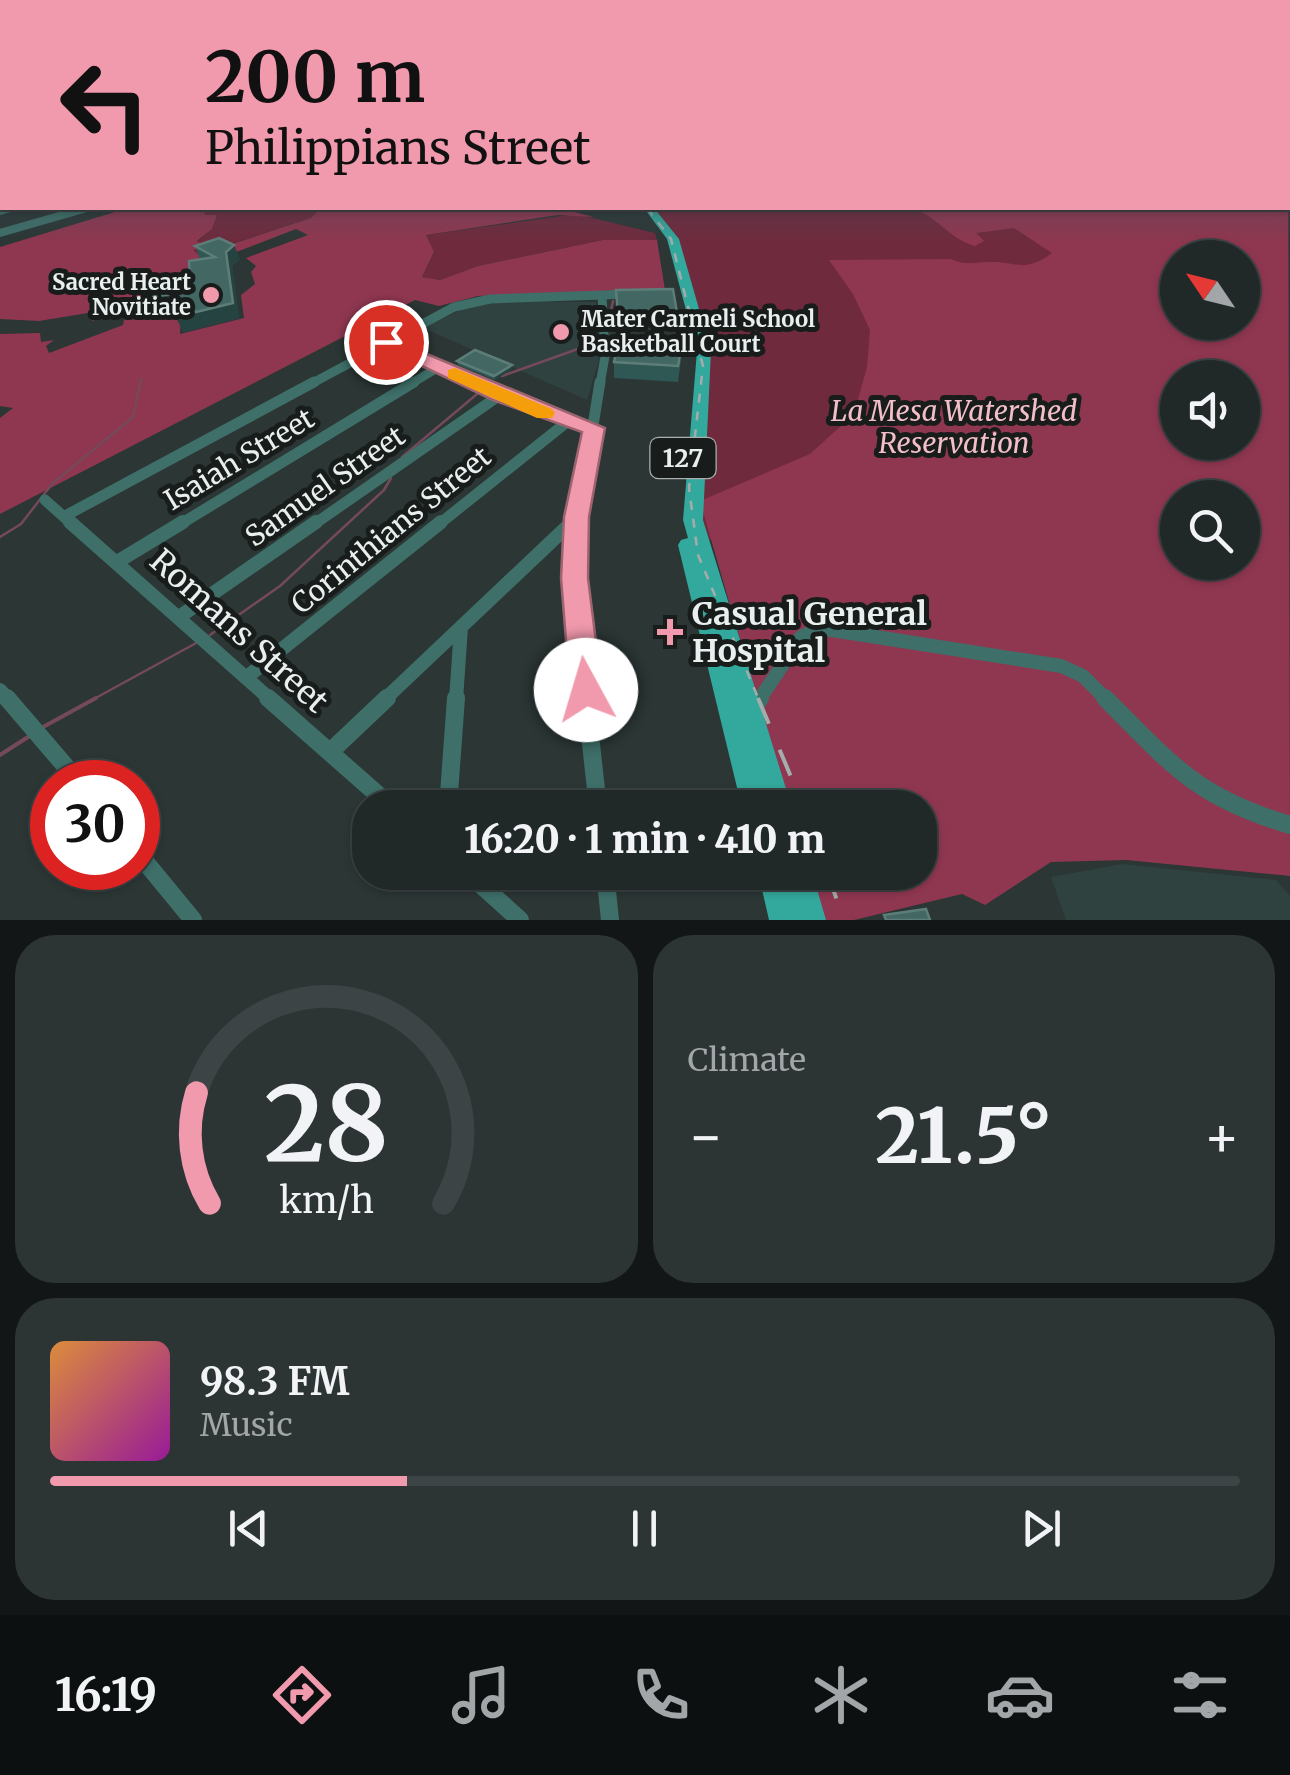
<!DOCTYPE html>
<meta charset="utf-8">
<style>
:root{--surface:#202828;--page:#2d3434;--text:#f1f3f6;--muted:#a2a6a8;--line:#3d4445;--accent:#f29aad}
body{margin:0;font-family:Merriweather,serif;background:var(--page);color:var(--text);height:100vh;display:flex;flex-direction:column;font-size:38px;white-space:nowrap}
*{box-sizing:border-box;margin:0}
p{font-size:32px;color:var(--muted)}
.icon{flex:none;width:55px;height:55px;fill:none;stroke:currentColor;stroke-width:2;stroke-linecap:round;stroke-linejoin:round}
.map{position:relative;height:920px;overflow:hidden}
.panel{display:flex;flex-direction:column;gap:15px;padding:15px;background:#121616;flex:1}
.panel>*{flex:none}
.top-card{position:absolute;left:0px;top:0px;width:1290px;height:210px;box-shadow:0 2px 8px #0004,0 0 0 2px var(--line);background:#f29aad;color:#111;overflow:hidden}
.needle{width:65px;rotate:305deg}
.controls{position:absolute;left:1160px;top:240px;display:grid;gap:20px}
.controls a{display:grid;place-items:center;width:100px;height:100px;border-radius:50%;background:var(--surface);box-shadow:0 2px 8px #0004,0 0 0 2px var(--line);font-size:50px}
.speed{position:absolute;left:30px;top:760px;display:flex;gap:20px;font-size:50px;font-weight:700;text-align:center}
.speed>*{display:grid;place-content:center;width:130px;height:130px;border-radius:50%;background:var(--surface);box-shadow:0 2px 8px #0004,0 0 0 2px var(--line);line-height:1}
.speed .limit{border:15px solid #d22;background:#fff;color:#111}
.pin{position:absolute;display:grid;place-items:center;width:85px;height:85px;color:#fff;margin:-42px;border:5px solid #fff;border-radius:50%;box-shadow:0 2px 10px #0007}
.me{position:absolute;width:110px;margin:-55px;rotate:354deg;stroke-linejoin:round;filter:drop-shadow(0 0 8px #0008)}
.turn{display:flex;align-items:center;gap:35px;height:210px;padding:0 40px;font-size:45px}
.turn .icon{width:130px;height:130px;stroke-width:2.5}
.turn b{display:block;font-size:70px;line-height:85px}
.big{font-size:75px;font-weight:800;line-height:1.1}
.panel .widget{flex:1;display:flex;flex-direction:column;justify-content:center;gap:15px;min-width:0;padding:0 35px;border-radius:40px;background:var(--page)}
.panel .dial{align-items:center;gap:0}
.dial svg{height:260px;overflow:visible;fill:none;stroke:var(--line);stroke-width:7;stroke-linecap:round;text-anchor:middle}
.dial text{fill:var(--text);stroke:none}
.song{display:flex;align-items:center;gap:30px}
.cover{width:120px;height:120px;border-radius:15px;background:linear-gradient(135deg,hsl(30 70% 55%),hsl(300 70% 35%))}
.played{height:10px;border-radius:5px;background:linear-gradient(90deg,var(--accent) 30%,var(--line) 30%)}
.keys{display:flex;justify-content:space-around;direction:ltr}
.heat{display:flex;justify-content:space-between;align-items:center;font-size:55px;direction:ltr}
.panel .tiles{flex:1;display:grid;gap:15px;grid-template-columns:1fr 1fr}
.widget:last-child{grid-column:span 2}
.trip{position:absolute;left:352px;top:790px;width:585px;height:100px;border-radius:40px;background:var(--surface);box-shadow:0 2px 8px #0004,0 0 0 2px var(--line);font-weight:800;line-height:100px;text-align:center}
.tab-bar{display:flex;height:160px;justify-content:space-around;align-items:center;background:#0d1010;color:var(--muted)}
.tab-bar .icon{width:70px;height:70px}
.tab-bar .selected{color:var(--accent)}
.tab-bar b{font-size:45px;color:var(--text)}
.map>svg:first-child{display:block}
.built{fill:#2f423f}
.green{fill:#6f2a3d;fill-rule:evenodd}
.forest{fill:#8f3750;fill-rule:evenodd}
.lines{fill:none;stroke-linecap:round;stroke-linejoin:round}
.stream-far1{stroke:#74495a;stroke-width:2.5}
.stream{stroke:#74495a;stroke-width:4}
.minor-far4{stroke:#3e6f69;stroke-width:8}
.minor-far3{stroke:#3e6f69;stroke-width:9}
.minor-far2{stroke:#3e6f69;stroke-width:11}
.minor-far1{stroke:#3e6f69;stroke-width:14}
.minor{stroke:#3e6f69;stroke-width:18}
.primary{fill:#33a89c;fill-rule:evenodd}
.rail-far1{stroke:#a5adac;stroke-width:2.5;stroke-dasharray:9 9;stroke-linecap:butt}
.rail{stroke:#a5adac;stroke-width:4;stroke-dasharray:28 28;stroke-linecap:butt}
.wall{fill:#2f5753}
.shaded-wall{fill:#254340}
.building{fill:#436863;stroke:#5d7d79;stroke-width:2.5}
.route{fill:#f29aad;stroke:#9d6470;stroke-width:2.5}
.slow{fill:#f59e0b}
.poi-dot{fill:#f29aad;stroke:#181d1c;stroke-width:4}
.labels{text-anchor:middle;stroke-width:10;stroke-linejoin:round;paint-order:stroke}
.far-poi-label{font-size:22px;font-weight:bold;fill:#e8efee;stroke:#181d1c;text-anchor:end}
.shield{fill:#181d1c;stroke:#aab0af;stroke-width:2.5}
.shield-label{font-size:25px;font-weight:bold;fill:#e8efee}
.park-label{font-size:28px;font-style:italic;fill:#f2bec8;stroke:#181d1c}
.street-label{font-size:28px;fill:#e8efee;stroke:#181d1c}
.near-poi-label{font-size:32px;font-weight:bold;fill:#e8efee;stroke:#181d1c;text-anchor:start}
.near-street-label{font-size:32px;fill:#e8efee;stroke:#181d1c}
</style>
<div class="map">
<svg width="1290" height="920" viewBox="0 0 1290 920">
<rect width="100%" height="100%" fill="#2b3635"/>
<path class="built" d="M479 301 596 302 599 360 587 400 423 328Z
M1122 864 1276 880 1290 896V920H1066L1051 877Z"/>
<path class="green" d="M1288 114 1290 827 696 533 705 381 663 222 649 208H1288ZM1178 258H1242V322H1178ZM1178 378H1242V442H1178ZM1178 498H1242V562H1178Z
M200 208H320L311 218 198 255 192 250 204 246 197 242 212 229 217 215H206Z
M576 214 655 233 657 240H603L478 266 440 280 422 277 434 253 426 235Z"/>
<path class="forest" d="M1288 114 1290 876 1126 860 1051 862 985 905 962 894 854 920H822L808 873 920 872V808L788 807 700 501 810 454 854 414 867 367 870 330 853 294 829 260 951 259C966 266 975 262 991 262 1018 262 1025 273 1052 253L1014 228 976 233 984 241 975 246C948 239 935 212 908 208H1288ZM1178 258H1242V322H1178ZM1178 378H1242V442H1178ZM1178 498H1242V562H1178Z
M128 208H200L206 215H217L212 229 197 241 205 247 193 250 199 255 311 218 320 208H559L594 217 558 215 426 235 434 252 422 277 440 280 478 266 603 240H657L665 290 478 296 439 306 415 300 0 514V418L13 408 0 406V334L40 333 41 342 54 340 46 346 49 353 123 325 127 305 108 309V315L92 321 94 312 39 321 0 319V247ZM296 229 308 235 246 258 256 266 251 272 255 284 241 295 244 318 180 334 181 317 210 303 153 313V302L190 283 187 274 204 269 199 259 225 250 231 254Z"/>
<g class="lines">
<path class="stream-far1" d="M608 323 613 301
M502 376 603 340
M402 457 483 389
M0 537 21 524 52 484 133 417 141 379
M210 635 280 586 384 490 391 478
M92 700 198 642"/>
<path class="stream" d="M43 727 96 698
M0 755 28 737"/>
<path class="minor-far4" d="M0 211 11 208
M0 233 87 208"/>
<path class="minor-far3" d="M387 343 478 385
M309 385 454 307 490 299 631 294
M409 385 439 367
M600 385 605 356 602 295"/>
<path class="minor-far2" d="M473 382 594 428
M45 500 73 525
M65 516 314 382
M179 525 414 382
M313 525 500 395
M438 525 567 422
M569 525 577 517
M577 525 600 382"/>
<path class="minor-far1" d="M70 522 271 700
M577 522 574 578 587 700
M117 562 183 522
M179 617 316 522
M247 677 441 522
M0 690 9 700
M384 700 572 522
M456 700 461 627
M759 700 801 637 819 628 1061 666 1083 676 1107 700"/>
<path class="minor" d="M7 698 79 782
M268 698 393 808
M586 698 598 808
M1105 698C1172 765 1196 797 1290 825
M751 712 760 698
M330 752 387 698
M448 808 456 698
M138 853 193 920
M467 872 520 920
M605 872 610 920"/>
<path class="primary" d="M644 208H654L679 239 711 351 703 520 792 808H742L678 545 681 540 688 538 683 520 697 351 667 239Z
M758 872H812L826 920H769Z"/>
<path class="rail-far1" d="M647 208 671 239 703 366 689 488 698 555 759 700"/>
<path class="rail" d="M758 698 804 808
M827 872 844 920"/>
</g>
<path class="wall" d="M195 246 240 259 232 266 239 318 183 332 176 308 155 312 190 279 200 259Z
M616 290 677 313V328L618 330Z
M681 360 678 382 614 378V362Z
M457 361 512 369 495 380 458 365Z"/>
<path class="shaded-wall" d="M234 245 240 259 232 266 239 318 183 332 176 317 226 252Z
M176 293 182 307 155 312 148 298Z
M512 365V369L495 380 494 376Z"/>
<path class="building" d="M219 238 234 245 226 252 233 303 176 317V293L148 298 149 287 190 279 189 261 215 257 195 246Z
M673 289 677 313 618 315 616 290Z
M618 342 682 345 678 366 614 362Z
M475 350 512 365 494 376 457 361Z
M926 909 930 920H886L884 915Z"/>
<linearGradient id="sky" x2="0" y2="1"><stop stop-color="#181e1d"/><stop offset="0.47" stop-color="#44525c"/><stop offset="1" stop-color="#44525c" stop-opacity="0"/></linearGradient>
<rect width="1290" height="243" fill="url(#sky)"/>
<path class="route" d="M386 337 605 428 589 517 588 578 602 690 597 700 586 704 575 700 570 690 561 578 564 517 582 432 493 400 380 346V339Z"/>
<path class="slow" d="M455 368 552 409 555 413 552 418H537L448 378V370Z"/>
<g class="poi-dot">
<circle cx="211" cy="295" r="10"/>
<circle cx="561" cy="332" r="10"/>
<path d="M665 617h10v10h10v10h-10v10h-10v-10h-10v-10h10z"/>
</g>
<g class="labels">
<g class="far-poi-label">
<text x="191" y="290">Sacred Heart<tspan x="191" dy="25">Novitiate</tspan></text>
<text x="581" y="327" text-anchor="start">Mater Carmeli School<tspan x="581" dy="25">Basketball Court</tspan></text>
</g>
<rect class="shield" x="650.5" y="438" width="65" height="40" rx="8"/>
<g class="shield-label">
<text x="683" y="467">127</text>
</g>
<g class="park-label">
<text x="954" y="421">La Mesa Watershed<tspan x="954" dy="32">Reservation</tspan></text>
</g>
<g class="street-label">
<text transform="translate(239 459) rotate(-31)" y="10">Isaiah Street</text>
<text transform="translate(325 486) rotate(-35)" y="10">Samuel Street</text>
<text transform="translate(391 530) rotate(-39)" y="10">Corinthians Street</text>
</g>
<g class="near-poi-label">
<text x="692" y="625">Casual General<tspan x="692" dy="37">Hospital</tspan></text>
</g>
<g class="near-street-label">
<text transform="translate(239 631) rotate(42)" y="11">Romans Street</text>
</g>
</g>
</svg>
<div class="controls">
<a><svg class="needle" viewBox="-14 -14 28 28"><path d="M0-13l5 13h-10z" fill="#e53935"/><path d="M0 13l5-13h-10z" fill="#a2a6a8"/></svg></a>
<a><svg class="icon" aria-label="sound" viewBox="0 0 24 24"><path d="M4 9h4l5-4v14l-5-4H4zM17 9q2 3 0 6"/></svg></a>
<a><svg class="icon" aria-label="search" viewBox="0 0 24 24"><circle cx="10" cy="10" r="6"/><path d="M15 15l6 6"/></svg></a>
</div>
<div class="speed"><div class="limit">30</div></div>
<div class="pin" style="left:386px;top:342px;background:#d93025"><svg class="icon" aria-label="arrive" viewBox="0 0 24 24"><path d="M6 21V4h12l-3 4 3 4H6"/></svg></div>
<svg class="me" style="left:586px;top:690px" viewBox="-20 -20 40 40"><circle r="19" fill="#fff"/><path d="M0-13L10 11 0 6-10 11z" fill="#f29aad"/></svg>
<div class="trip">16:20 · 1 min · 410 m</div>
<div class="top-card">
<div class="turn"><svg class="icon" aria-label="left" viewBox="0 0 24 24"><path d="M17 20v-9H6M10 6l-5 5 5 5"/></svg><div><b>200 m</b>Philippians Street</div></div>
</div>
</div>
<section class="panel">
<div class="tiles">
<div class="widget dial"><svg viewBox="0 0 100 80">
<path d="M14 69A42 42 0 1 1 86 69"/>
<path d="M14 69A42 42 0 0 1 10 35" stroke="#f29aad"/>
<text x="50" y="56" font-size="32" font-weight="700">28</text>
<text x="50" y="72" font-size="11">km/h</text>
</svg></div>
<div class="widget"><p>Climate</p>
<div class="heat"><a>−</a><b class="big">21.5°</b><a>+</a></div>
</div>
<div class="widget">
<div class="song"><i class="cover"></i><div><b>98.3 FM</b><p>Music</p></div></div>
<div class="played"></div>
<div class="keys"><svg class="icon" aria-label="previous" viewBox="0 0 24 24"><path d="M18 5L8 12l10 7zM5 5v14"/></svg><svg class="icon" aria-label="pause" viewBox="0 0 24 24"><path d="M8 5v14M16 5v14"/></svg><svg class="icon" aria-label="next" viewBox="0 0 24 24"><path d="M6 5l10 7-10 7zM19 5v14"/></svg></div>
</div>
</div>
</section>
<nav class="tab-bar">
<b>16:19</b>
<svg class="icon selected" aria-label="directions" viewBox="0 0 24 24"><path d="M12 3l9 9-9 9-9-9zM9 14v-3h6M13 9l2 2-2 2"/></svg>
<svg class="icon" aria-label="music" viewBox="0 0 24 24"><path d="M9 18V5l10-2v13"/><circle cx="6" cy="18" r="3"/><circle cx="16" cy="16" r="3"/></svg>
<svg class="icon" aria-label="phone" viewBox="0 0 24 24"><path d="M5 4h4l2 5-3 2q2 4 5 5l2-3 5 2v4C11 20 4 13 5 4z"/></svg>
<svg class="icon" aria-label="climate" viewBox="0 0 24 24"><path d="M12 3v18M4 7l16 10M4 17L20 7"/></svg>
<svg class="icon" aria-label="car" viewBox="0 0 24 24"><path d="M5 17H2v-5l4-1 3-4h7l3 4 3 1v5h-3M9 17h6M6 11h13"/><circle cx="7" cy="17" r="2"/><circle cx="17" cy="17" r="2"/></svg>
<svg class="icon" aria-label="filters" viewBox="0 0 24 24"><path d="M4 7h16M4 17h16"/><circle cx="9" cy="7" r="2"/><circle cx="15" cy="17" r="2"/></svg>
</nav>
